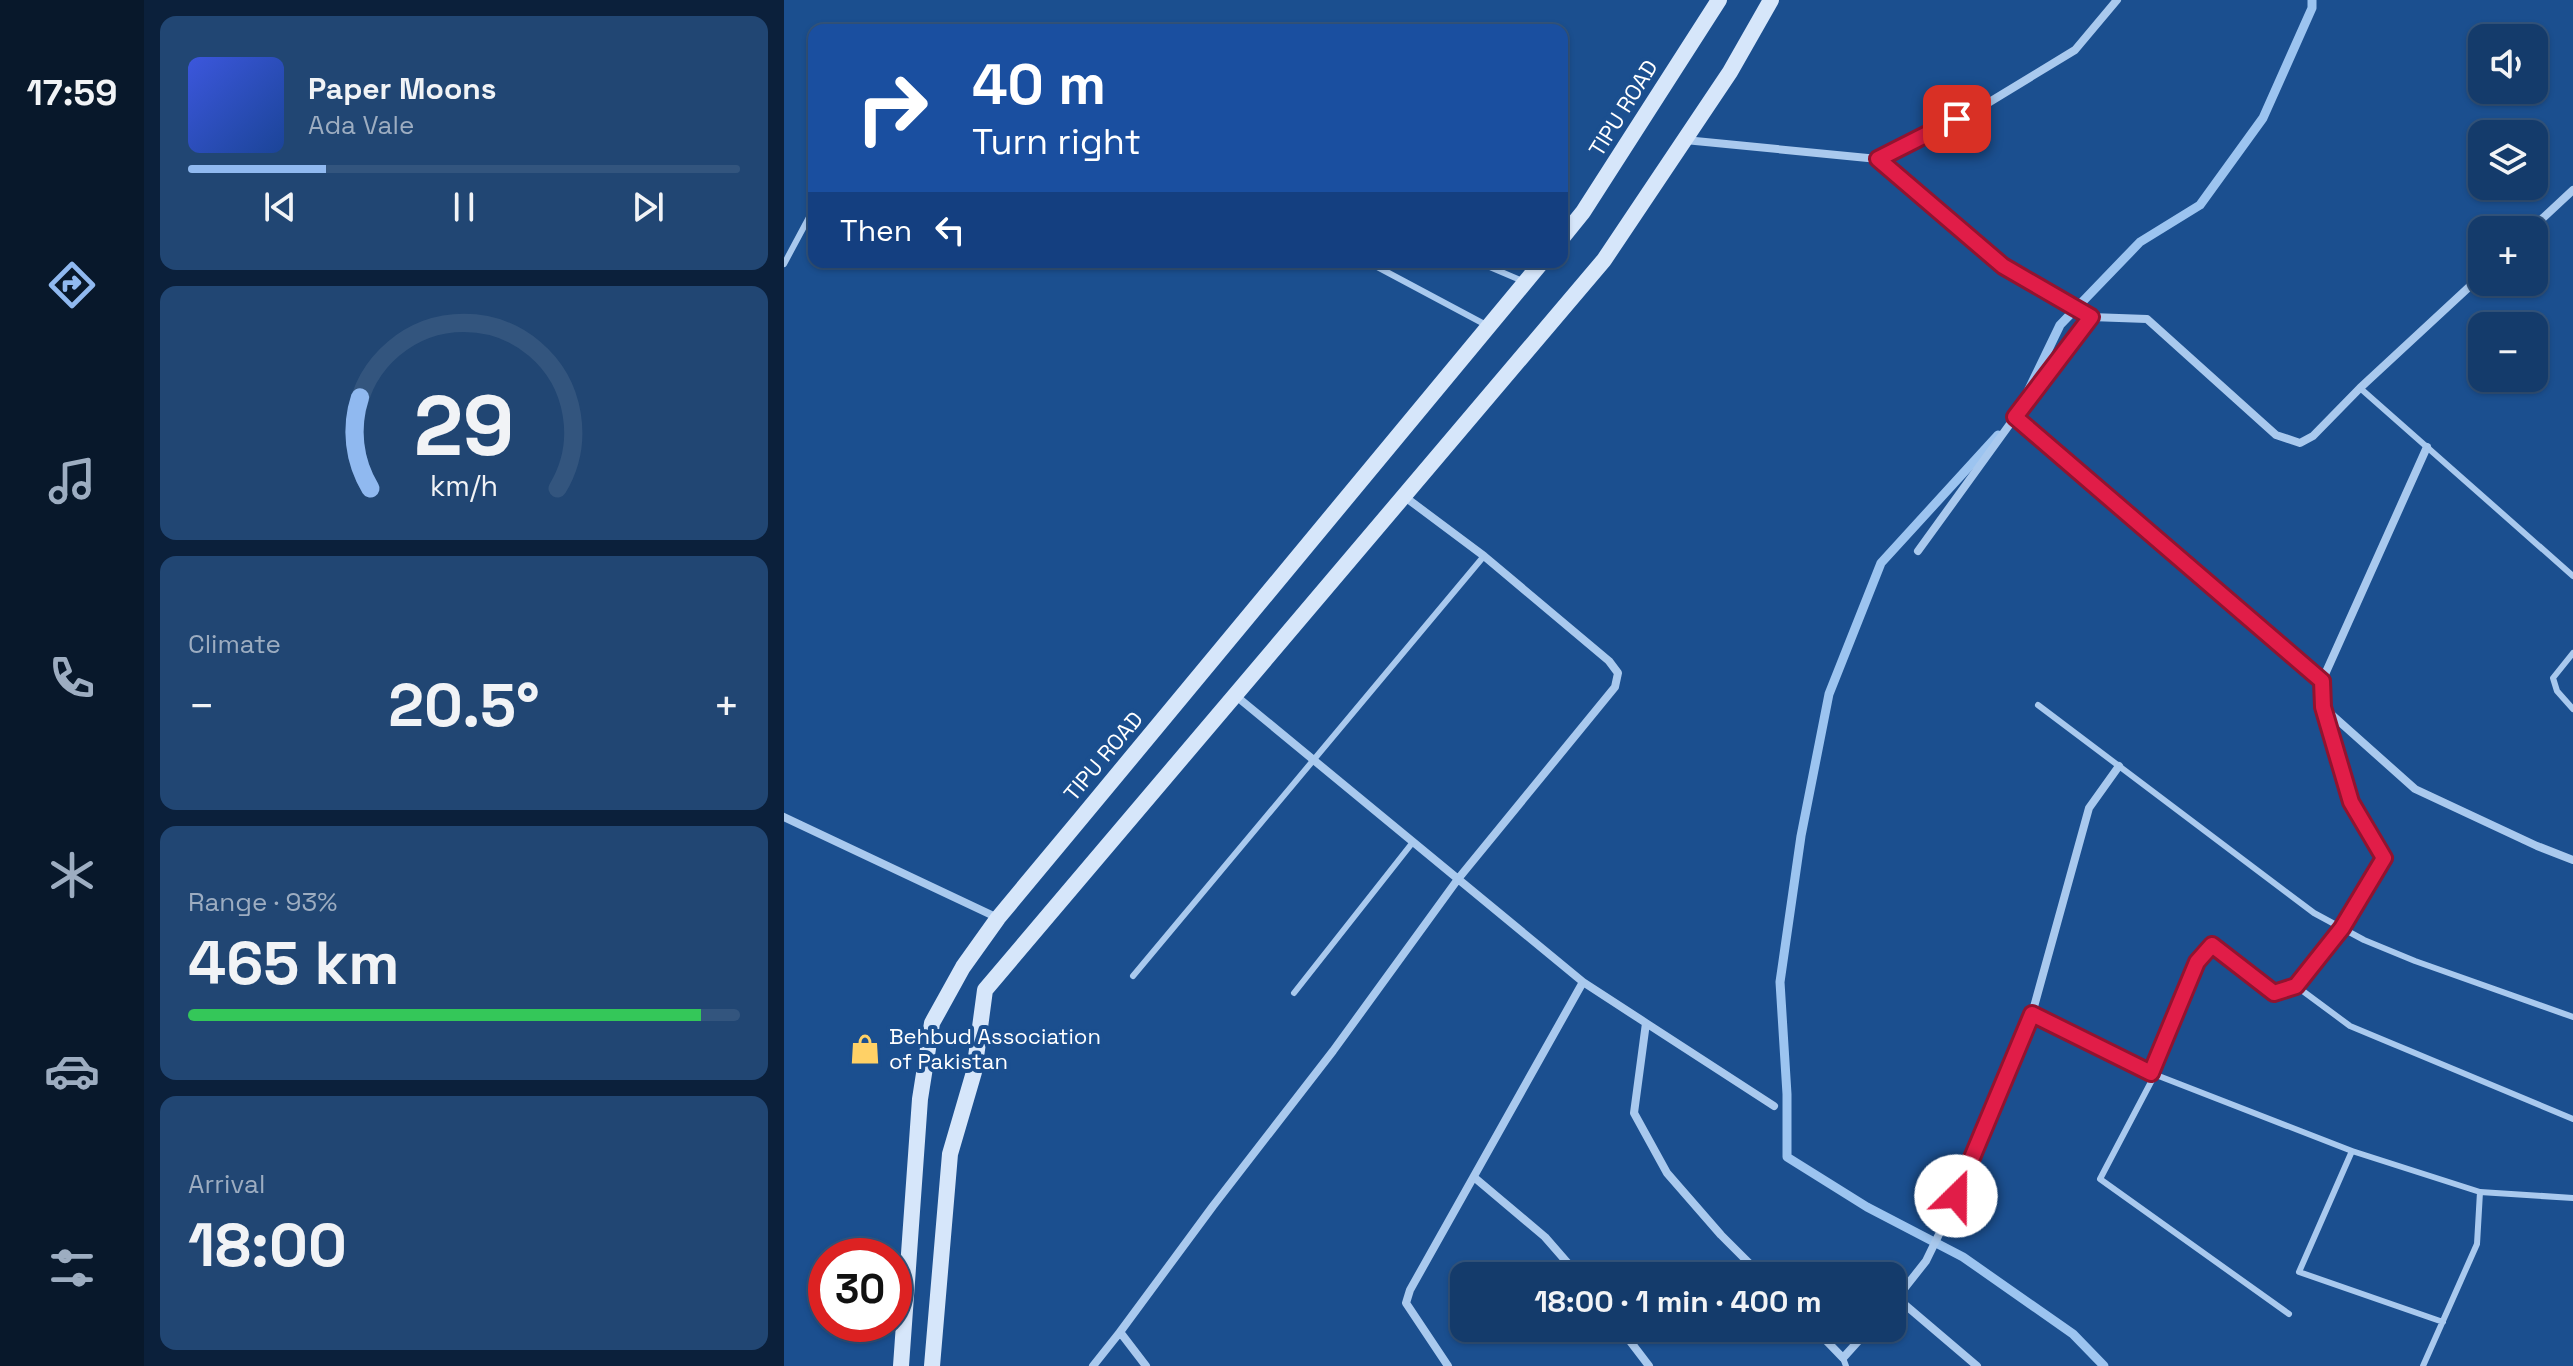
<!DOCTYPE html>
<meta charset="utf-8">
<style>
:root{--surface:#143b6b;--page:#214673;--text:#f1f3f6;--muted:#9dadc1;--line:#33557e;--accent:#90b9f0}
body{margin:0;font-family:"Space Grotesk",sans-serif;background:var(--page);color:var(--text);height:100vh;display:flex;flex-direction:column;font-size:30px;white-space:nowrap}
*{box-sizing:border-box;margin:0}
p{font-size:26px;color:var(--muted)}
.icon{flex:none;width:44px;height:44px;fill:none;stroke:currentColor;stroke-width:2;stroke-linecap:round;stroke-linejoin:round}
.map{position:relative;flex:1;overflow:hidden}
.panel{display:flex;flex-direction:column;gap:16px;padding:16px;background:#0b203b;width:640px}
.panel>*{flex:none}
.banner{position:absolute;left:24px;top:24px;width:760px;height:244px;border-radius:16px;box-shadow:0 2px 6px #0004,0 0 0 2px var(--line);background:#1a4fa0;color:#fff;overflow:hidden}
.buttons{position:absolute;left:1684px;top:24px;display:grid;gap:16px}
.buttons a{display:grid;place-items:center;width:80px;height:80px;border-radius:16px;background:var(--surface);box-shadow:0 2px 6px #0004,0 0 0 2px var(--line);font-size:40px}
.speed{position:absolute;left:24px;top:1238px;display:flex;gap:16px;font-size:40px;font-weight:700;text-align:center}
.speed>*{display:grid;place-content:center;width:104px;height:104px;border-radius:50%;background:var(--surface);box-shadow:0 2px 6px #0004,0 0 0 2px var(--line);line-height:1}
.speed .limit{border:12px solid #d22;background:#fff;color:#111}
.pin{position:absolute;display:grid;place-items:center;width:68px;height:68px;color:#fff;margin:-34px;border-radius:16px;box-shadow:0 4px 12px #0006}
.me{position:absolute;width:88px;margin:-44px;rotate:23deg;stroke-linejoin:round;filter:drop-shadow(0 0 6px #0008)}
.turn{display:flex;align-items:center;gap:28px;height:168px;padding:0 32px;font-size:36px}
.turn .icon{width:104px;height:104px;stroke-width:2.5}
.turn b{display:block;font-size:56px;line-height:68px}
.then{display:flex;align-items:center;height:76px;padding:0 32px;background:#0003;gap:16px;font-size:30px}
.big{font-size:60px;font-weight:800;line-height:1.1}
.panel .tile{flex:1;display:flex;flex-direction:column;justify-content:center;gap:12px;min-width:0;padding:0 28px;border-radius:16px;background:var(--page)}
.panel .dial{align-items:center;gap:0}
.dial svg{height:208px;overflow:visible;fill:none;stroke:var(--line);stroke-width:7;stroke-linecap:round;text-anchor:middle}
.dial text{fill:var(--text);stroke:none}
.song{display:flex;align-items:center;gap:24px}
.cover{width:96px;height:96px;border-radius:12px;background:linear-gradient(135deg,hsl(230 70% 55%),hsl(220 70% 35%))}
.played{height:8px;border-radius:4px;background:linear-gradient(90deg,var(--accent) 25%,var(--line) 25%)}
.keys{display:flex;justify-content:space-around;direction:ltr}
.heat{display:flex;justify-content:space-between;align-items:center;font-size:44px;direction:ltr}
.charge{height:12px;border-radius:6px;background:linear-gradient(90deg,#34c759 93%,var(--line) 0)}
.trip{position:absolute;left:666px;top:1262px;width:456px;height:80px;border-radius:16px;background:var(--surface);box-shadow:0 2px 6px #0004,0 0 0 2px var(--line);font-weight:800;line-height:80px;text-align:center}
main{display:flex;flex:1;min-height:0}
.tab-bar{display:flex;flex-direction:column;width:144px;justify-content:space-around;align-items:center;background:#08182b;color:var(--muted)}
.tab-bar .icon{width:56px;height:56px}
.tab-bar .active{color:var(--accent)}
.tab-bar b{font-size:36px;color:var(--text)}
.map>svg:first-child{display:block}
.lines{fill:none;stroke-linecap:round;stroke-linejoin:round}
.stream{stroke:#9cc4f0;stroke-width:9}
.service{stroke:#a9c9ee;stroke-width:6}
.minor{stroke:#a9c9ee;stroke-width:8}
.secondary{stroke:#d6e6fa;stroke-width:16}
.route-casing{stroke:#92132f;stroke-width:20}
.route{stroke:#e11d48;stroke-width:14}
.labels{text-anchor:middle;stroke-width:8;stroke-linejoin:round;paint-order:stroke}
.street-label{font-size:22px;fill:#fff;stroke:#1b4f8f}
.poi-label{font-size:22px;fill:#fff;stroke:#1b4f8f;text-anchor:start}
</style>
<main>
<nav class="tab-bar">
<b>17:59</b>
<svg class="icon active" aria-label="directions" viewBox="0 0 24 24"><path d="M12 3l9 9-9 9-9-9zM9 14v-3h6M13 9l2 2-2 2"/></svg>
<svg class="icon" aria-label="music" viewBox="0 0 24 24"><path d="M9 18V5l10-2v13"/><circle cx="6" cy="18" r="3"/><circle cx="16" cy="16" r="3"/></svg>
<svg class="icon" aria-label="phone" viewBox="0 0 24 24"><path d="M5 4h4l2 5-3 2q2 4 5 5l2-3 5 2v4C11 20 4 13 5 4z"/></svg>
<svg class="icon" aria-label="climate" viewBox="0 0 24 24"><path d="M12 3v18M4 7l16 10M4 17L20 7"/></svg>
<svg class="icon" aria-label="car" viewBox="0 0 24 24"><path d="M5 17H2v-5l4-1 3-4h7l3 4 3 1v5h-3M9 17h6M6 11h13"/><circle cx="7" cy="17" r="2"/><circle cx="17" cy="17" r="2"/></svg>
<svg class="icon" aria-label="filters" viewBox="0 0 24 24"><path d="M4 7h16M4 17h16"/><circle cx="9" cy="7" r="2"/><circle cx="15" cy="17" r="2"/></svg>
</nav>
<section class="panel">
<div class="tile">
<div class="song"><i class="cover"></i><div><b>Paper Moons</b><p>Ada Vale</p></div></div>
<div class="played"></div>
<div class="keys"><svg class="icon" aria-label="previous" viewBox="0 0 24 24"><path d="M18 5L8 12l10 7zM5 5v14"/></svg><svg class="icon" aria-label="pause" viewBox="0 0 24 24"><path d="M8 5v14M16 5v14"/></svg><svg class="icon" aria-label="next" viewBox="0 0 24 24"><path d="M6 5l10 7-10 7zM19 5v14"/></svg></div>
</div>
<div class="tile dial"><svg viewBox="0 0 100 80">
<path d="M14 69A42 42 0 1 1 86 69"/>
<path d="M14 69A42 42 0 0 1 10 34" stroke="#90b9f0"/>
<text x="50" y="56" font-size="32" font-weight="700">29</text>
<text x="50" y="72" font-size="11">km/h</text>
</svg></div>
<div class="tile"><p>Climate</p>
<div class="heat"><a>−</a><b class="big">20.5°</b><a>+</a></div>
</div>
<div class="tile"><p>Range · 93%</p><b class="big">465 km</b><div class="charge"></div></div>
<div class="tile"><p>Arrival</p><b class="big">18:00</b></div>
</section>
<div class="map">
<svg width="1789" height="1366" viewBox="0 0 1789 1366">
<rect width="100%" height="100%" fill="#1b4f8f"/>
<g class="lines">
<path class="stream" d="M1236 408 1276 325 1356 242 1416 205 1479 118 1528 8V0
M1214 435 1097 563 1045 694 1017 836 996 982 1003 1094V1157L1083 1207 1179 1257 1289 1334 1320 1366"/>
<path class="service" d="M584 262 704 326
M694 262 741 282
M0 264 30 208
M1576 388 1789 576
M1789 653 1769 678 1773 691 1789 709
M1254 705 1530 913 1580 940 1631 961 1789 1017
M1539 707 1567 802 1600 858 1558 928 1512 986 1566 1026 1789 1119
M349 976 700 556
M1512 986 1490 993 1428 945 1413 962 1367 1073 1568 1151 1696 1192 1789 1198
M510 993 629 842
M1248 1014 1367 1073 1368 1080 1316 1179 1505 1314
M1568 1151 1515 1272 1659 1322
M1059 1358 1062 1366
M1639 1366 1693 1244 1696 1192"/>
<path class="minor" d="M901 140 1094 159 1199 106 1291 50 1333 0
M1094 159 1219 266 1307 317 1363 319 1492 435 1516 443 1529 436 1576 388 1698 275
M1746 230 1789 190
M1231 417 1538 681 1539 707 1631 789 1753 846 1789 860
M1134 551 1231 417 1307 317
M1538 681 1643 447
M452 696 799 982 862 1023 850 1113 883 1173 937 1235 978 1276
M0 817 214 918
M862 1023 990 1106
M691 1178 761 1237 795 1276
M1113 1298 1193 1366
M1108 1304 1142 1261 1161 1222 1248 1014 1305 808 1335 766
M836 1328 865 1366
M1030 1328 1059 1358 1086 1328
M336 1332 429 1206 549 1051 674 879 831 687 834 673 825 661 700 556 621 497
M309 1366 336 1332 362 1366
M664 1366 622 1303 626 1290 799 982"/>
<path class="secondary" d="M778 238 799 212 935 0
M117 1366 136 1099 148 1023 179 967 214 918 298 817 758 262
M148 1366 166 1154 190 1072 201 990 820 260 946 72 987 0"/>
</g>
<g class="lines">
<g class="route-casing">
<path id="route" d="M1172 1196 1248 1014 1367 1073 1413 962 1428 945 1490 993 1512 986 1558 928 1600 858 1567 802 1539 707 1538 681 1231 417 1307 317 1219 266 1094 159 1173 119"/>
</g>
<use href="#route" class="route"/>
</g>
<defs>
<g id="shop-bare" transform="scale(2.4)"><path d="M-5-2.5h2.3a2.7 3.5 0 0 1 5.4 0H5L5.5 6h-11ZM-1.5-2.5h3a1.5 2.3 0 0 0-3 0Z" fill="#ffd166" stroke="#1b4f8f" stroke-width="2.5" paint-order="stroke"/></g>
</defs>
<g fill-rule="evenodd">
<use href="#shop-bare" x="81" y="1049"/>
</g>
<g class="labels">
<g class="street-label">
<text transform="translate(839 108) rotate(-58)" y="8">TIPU ROAD</text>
<text transform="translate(319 756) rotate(-50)" y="8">TIPU ROAD</text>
</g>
<g class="poi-label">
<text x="105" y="1044">Behbud Association<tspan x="105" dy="25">of Pakistan</tspan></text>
</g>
</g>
</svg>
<div class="buttons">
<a><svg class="icon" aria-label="sound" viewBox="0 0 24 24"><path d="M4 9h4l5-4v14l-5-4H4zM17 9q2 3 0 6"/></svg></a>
<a><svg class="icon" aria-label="layers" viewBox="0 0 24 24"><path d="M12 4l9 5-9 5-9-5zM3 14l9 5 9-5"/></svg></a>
<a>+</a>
<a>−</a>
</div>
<div class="speed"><div class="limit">30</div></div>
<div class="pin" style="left:1173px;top:119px;background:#d93025"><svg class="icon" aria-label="arrive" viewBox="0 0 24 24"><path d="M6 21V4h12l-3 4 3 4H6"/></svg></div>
<svg class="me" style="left:1172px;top:1196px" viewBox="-20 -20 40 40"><circle r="19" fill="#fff"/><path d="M0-13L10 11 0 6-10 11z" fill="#e11d48"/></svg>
<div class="trip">18:00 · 1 min · 400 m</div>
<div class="banner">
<div class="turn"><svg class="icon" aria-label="right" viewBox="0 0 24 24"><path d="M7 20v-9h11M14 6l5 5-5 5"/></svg><div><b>40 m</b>Turn right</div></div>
<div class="then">Then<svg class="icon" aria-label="left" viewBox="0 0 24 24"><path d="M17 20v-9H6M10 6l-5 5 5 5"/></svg></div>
</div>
</div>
</main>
